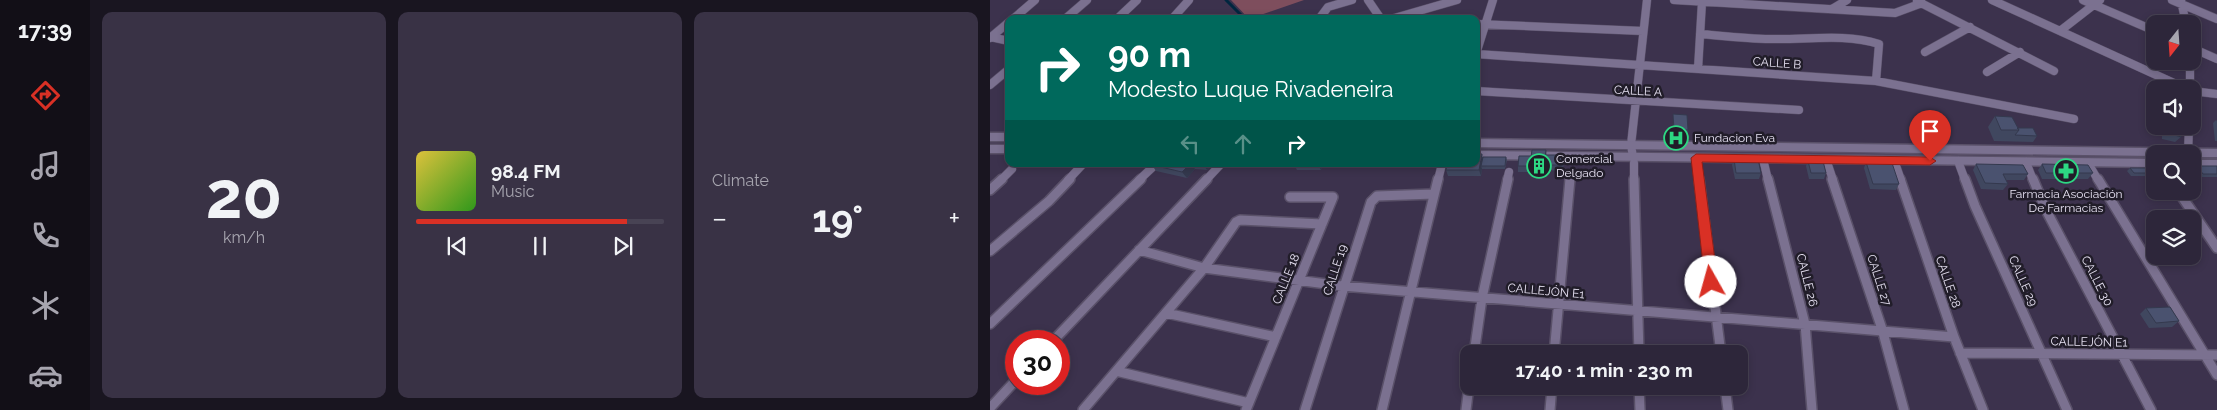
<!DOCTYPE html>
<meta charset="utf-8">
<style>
:root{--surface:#2d263a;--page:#393245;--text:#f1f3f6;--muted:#a7a5af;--line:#484354;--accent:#d93025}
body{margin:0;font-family:Raleway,sans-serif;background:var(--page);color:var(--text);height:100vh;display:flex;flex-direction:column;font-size:19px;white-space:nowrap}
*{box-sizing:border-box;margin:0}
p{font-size:16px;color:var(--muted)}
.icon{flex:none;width:28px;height:28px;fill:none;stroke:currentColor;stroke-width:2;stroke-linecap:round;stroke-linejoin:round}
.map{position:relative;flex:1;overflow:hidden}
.side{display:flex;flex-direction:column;gap:12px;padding:12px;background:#191520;width:900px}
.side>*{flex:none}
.banner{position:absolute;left:15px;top:15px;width:475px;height:152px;border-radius:10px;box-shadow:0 2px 8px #0003,0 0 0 1px var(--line);background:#00695c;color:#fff;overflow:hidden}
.needle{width:32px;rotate:197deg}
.controls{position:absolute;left:1156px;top:15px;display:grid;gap:10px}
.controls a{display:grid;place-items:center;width:55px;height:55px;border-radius:10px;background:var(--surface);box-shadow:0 2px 8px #0003,0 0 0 1px var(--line);font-size:25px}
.speed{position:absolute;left:15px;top:330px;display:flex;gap:10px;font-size:25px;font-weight:700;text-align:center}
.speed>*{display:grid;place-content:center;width:65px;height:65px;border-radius:50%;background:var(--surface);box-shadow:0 2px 8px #0003,0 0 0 1px var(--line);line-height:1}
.speed .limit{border:8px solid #d22;background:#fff;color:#111}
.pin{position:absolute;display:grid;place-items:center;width:42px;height:42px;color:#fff;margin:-51px -21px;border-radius:50% 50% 50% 0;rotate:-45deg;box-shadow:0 0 5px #0007}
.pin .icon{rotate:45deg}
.me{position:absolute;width:55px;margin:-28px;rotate:353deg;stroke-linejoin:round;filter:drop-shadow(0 0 4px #0008)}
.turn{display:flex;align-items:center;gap:18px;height:105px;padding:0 20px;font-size:22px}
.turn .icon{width:65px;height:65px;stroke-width:2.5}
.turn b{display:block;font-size:35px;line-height:42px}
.lanes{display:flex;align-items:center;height:48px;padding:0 20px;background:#0003;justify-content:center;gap:25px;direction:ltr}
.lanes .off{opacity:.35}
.big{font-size:38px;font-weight:700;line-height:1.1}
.side .widget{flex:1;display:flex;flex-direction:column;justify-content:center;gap:8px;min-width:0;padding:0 18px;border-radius:10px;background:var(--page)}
.side .dial{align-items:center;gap:0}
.dial b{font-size:65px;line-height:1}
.song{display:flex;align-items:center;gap:15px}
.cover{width:60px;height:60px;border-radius:8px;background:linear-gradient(135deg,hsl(50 70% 55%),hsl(110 70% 35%))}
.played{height:5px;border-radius:2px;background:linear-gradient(90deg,var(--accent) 85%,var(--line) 85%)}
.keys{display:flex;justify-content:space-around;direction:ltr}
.heat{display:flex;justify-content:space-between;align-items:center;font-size:28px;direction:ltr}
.side .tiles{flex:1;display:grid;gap:12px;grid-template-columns:repeat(3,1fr)}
.trip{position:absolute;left:470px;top:345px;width:288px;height:50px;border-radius:10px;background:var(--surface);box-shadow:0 2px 8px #0003,0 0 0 1px var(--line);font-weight:700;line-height:50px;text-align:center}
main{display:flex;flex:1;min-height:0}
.menu{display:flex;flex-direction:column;width:90px;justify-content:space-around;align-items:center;background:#120f17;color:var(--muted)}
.menu .icon{width:35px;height:35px}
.menu .active{color:var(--accent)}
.menu b{font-size:22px;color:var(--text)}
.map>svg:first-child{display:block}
.green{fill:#7e4e5d}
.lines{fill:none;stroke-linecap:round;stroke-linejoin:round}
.stream{stroke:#00263f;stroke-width:3}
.street-far1-casing{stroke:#5a5169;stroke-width:9}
.street-casing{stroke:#5a5169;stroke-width:12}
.secondary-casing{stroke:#5a5169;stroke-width:3}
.street-far1{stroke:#7b7190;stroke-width:8}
.street{stroke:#7b7190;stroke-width:9}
.secondary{fill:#7b7190;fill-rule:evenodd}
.wall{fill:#40475f}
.shaded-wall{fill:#34394e}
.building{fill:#4a526f;stroke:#34394e}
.route{fill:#d93025;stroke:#8d1f18}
.labels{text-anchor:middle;stroke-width:5;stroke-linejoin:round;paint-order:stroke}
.street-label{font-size:12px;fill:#e7e2f3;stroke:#211d29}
.poi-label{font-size:12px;fill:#e7e2f3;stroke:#211d29;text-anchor:start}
</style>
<main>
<nav class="menu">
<b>17:39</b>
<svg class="icon active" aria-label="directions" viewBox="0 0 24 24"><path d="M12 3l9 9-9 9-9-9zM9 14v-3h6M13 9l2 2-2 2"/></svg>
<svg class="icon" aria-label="music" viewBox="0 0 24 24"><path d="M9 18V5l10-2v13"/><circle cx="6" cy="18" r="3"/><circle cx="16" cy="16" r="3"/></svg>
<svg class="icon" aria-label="phone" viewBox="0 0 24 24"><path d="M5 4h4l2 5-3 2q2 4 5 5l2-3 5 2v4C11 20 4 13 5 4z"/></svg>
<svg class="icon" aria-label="climate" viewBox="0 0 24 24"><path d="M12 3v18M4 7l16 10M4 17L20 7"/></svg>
<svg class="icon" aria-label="car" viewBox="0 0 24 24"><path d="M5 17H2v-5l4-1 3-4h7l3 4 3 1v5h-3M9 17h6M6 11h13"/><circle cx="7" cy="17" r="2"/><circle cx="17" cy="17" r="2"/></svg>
</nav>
<section class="side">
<div class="tiles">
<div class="widget dial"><b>20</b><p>km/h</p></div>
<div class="widget">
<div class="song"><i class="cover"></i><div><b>98.4 FM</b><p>Music</p></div></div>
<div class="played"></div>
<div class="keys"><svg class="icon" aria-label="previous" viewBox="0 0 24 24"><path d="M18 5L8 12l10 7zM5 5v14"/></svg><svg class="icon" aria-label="pause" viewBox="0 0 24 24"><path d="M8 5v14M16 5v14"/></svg><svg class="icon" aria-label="next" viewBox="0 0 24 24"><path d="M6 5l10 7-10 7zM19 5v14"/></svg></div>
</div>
<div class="widget"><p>Climate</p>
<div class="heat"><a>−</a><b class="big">19°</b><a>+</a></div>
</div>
</div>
</section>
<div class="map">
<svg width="1227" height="410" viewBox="0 0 1227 410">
<rect width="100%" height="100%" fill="#3c324d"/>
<path class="green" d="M241 0H314L259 19Z"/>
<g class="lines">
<path class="stream" d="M236 0 255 19"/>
<g class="street-far1-casing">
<path id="street-far1" d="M378 0 391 19
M684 0 905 13 932 3
M1002 0 1197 89
M1093 0 1165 31
M1182 0 1227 19
M1191 0 1196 24
M927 1 1064 71
M842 9 857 0
M23 19 45 0
M75 19 97 0
M127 19 147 0
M182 19 199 0
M329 19 338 7 362 0
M401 19 467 0
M486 24 653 31
M1070 31 1110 0
M710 34C733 36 757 39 780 39 816 40 855 33 889 44L886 81
M0 37 19 41
M0 38 19 22
M1202 48 1227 59
M935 52 980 27
M486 54 886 81 1084 119
M486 54 503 0
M1200 61V89
M708 69 712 2 716 0
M997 72 1030 52
M0 85 19 69
M486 91 809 110
M1202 91 1227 94
M1198 154 1199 126
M643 157 641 145 657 0
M706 158 709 180
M773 159 778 180
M836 159 843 180
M904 160 911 180
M968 161 975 180
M1036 162 1043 180
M644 163V180
M1098 163 1108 180
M11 180 22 169
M78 180 93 164
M149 180 166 164
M216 180 231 164
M448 180 452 164
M517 180 519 172
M580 180V176"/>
</g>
<g class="street-casing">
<path id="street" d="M644 179 649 354
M709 179 731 354
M778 179 815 324 822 410
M842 179 892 329 914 410
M910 179 964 337 993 410
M975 179 985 206 1077 410
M1043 179 1056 210 1161 410
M1108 179 1227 375
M0 190 12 179
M1188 191 1227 248
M149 250 214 268 352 286 964 337
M0 251 59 201 80 179
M176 313 286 337
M0 324 151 179
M63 341 217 179
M970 353 1227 355
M484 354 492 298 518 179
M564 354 580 179
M126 371 259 403
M649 386 650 410
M735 386 738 410
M0 408 26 380
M93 410 214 268 246 222 250 220 332 224
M256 410 343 197H300
M315 410 381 202 387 196 444 194
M392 410 448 179
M476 410 479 386
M560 410 562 386"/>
</g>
<g class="secondary-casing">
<path id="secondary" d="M0 133H19V141H0Z
M486 139 1227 149V157H1202V154H1165V156L486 147Z
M0 145H19V153H0Z
M486 151 1165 159V167L486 159Z
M1202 160H1227V168H1202Z"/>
</g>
<use href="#street-far1" class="street-far1"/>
<use href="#street" class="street"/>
<use href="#secondary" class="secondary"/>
</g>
<path class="wall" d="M683 114 698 130 697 136H683Z
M1005 116 1027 128 1047 136 1043 142 1004 141 998 127Z
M1226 120 1227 121V141H1225L1223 123Z
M1172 126H1190L1191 137 1185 142 1172 139Z
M556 155H574L573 171 556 170 555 176 541 175V172H528V166L541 156Z
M493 157H516L517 160 515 169H492L491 176H458L456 170Z
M744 159 771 173 769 179H745L742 165Z
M818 161 836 173 834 179H819L816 166Z
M876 162 909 184 906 190 880 189 874 168Z
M127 164H158V165Z
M163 164H223L217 170 205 169 197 178 166 171 162 165Z
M304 164H333L331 170H307Z
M363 164H390L389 167H365Z
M986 164 1038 174 1034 180H1016L1018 184 1013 190 991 189 983 170Z
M1052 164 1103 173 1098 179H1052L1048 170Z
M1207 166H1227V177H1210L1204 169Z
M1140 168H1165V176H1141L1137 171Z
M1156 308 1189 321 1182 327 1159 328 1150 314Z"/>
<path class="shaded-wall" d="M556 150 557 161 555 165V176L554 164Z
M492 154 493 160 491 166 492 169 491 176 489 170Z
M200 164H202L205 169 197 178 192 172Z
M213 164H223L217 170Z
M329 164H333L331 170 328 165Z"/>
<path class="building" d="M683 114 697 115 698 130H684Z
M1005 116 1022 117 1029 130H1011Z
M1177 126H1190L1191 137 1178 133Z
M1027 128H1043L1047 136 1025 135 1029 130Z
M542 150H556L554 164H540Z
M486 154H492L489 170H456L457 164H486Z
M556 155H574L573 165H555Z
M529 156H541L540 166H528Z
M493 157H516L515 166H491Z
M744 159H768L771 173H746Z
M818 161H833L836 173H821Z
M876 162 902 163 909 184H883Z
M163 164H200L192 172 162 165Z
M304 164H329L328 165Z
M986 164 1033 165 1038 174H1013L1018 184 995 183Z
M1052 164 1098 165 1103 173H1056Z
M1207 166H1227V174H1213Z
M1140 168H1164L1165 173H1144Z
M1180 307 1189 321 1166 323 1156 308Z"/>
<path class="route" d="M706 154 940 157 946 161 940 165 712 162 728 282 726 286H717L715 282 701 158Z"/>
<defs>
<g id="hospital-ring" transform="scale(1.25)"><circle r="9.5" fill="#211d29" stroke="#2dd883" stroke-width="1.5"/><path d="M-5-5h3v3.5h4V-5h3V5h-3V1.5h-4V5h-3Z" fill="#2dd883"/></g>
<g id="building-ring" transform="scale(1.25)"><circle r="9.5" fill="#211d29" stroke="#2dd883" stroke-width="1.5"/><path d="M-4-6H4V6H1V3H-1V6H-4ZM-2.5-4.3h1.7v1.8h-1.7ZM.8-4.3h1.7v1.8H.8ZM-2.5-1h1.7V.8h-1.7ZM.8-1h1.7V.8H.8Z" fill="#2dd883"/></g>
<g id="pharmacy-ring" transform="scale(1.25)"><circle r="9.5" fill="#211d29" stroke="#2dd883" stroke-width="1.5"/><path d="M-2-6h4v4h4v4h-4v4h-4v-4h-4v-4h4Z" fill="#2dd883"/></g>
</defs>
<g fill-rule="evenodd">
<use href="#hospital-ring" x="686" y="138"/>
<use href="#building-ring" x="549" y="166"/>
<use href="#pharmacy-ring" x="1076" y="171"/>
</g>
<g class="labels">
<g class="street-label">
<text transform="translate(787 63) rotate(4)" y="4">CALLE B</text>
<text transform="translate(648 91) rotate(3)" y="4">CALLE A</text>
<text transform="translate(345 270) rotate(-72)" y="4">CALLE 19</text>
<text transform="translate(296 279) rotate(-68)" y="4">CALLE 18</text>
<text transform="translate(817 280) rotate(76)" y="4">CALLE 26</text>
<text transform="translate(889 280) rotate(72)" y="4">CALLE 27</text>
<text transform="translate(1033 281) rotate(66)" y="4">CALLE 29</text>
<text transform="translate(1107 281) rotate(63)" y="4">CALLE 30</text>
<text transform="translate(958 282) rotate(71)" y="4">CALLE 28</text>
<text transform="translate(556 291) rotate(5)" y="4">CALLEJÓN E1</text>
<text transform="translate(1099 342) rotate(1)" y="4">CALLEJÓN E1</text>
</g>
<g class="poi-label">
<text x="704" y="142">Fundacion Eva</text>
<text x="566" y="163">Comercial<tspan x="566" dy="14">Delgado</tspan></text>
<text x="1076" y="198" text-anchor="middle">Farmacia Asociación<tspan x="1076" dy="14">De Farmacias</tspan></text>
</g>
</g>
</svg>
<div class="controls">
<a><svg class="needle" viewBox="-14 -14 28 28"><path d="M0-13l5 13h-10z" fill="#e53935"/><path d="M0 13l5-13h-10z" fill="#a7a5af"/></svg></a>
<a><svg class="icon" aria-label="sound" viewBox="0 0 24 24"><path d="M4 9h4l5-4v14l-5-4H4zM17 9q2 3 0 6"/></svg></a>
<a><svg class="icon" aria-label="search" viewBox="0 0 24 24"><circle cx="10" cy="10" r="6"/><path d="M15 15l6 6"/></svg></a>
<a><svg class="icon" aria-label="layers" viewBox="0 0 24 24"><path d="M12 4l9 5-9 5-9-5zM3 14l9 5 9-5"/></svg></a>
</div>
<div class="speed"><div class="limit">30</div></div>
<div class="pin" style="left:940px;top:161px;background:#d93025"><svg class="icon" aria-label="arrive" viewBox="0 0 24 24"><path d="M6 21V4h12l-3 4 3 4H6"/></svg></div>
<svg class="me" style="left:721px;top:282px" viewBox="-20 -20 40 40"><circle r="19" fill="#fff"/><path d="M0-13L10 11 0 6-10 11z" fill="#d93025"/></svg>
<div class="trip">17:40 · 1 min · 230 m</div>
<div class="banner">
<div class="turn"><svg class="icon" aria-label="right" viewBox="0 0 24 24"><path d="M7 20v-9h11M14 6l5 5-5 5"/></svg><div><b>90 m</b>Modesto Luque Rivadeneira</div></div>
<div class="lanes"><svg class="icon off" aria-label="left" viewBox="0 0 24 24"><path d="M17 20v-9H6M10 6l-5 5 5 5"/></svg><svg class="icon off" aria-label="ahead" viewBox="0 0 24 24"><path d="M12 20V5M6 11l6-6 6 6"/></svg><svg class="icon" aria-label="right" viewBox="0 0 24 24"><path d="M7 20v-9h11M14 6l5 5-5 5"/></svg></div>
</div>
</div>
</main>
